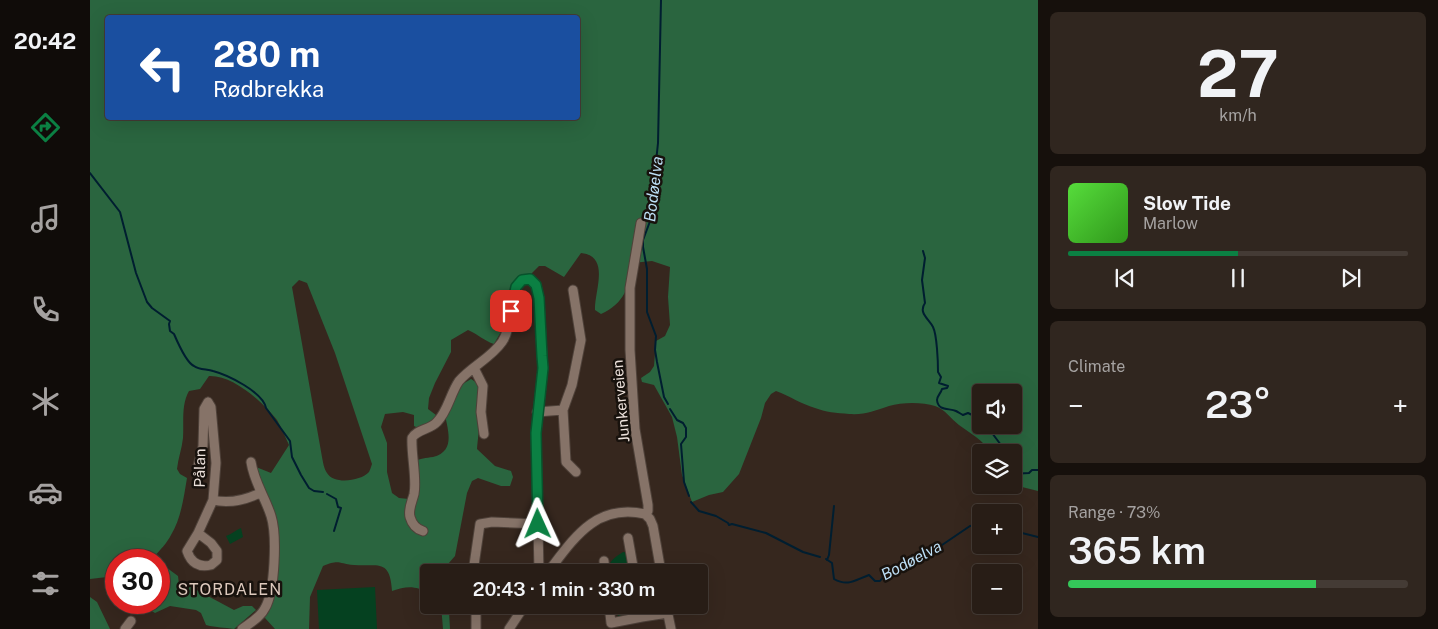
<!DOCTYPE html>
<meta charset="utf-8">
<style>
:root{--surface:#281d16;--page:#30261f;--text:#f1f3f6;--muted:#a5a2a1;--line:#443b35;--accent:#0b8043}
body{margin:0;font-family:"Public Sans",sans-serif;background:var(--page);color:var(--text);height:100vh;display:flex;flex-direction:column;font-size:19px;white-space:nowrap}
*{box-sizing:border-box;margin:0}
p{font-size:16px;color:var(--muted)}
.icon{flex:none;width:28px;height:28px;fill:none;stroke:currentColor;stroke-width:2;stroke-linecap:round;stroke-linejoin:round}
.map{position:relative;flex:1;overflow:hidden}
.details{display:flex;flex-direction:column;gap:12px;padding:12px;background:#16100c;width:400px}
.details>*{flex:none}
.banner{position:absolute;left:15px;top:15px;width:475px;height:105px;border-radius:5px;box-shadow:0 5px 20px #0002,0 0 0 1px var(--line);background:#1a4fa0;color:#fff;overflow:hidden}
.fabs{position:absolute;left:882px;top:384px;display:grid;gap:10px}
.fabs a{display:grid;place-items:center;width:50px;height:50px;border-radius:5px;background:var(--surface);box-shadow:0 5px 20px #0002,0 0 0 1px var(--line);font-size:25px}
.speed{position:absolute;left:15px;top:549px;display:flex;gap:10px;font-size:25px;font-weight:700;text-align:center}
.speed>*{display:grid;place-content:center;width:65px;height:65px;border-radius:50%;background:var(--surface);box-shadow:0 5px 20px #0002,0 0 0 1px var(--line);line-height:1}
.speed .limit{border:8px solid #d22;background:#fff;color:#111}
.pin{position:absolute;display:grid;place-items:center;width:42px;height:42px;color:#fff;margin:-21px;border-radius:10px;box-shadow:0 2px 8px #0006}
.me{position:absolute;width:55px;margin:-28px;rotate:359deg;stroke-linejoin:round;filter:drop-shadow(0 0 4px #0008)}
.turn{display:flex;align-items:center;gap:18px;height:105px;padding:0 25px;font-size:22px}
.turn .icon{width:65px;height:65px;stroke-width:2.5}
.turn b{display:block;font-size:35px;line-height:42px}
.big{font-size:38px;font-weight:600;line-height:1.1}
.details .card{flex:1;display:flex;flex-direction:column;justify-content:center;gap:8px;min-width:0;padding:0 18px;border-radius:8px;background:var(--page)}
.details .dial{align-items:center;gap:0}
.dial b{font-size:65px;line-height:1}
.song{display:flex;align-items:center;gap:15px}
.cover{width:60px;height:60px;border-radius:8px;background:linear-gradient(135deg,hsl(110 70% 55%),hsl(110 70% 35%))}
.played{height:5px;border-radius:2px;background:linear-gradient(90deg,var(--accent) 50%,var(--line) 50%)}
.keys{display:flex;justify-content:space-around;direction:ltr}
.heat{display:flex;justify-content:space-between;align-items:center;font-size:28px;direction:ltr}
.charge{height:8px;border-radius:4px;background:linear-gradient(90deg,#34c759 73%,var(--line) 0)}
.trip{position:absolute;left:330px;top:564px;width:288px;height:50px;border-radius:5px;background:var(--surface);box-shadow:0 5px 20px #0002,0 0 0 1px var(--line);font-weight:600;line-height:50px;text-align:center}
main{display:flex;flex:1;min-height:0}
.dock{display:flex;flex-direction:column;width:90px;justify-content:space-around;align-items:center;background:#100c09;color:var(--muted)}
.dock .icon{width:35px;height:35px}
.dock .current{color:var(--accent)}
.dock b{font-size:22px;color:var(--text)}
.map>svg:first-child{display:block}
.green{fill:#054120}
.forest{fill:#2a653f;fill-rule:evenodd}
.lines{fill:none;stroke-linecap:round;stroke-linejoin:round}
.stream{stroke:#001e30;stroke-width:2}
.minor-casing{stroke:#4f423a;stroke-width:11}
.minor{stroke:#867368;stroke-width:9}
.route-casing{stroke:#07532c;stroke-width:12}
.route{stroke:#0b8043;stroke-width:9}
.labels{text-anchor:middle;stroke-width:5;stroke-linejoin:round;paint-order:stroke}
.street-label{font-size:15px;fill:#ede2dc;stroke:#18120d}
.water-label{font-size:16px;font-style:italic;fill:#bddff6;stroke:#18120d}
.neighbourhood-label{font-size:16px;letter-spacing:1px;fill:#ddc9bd;stroke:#18120d}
</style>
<main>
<nav class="dock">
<b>20:42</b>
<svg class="icon current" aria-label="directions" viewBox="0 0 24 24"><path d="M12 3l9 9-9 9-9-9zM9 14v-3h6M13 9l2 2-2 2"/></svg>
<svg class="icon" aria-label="music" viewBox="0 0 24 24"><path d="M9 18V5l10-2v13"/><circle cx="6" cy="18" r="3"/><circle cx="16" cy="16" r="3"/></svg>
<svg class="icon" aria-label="phone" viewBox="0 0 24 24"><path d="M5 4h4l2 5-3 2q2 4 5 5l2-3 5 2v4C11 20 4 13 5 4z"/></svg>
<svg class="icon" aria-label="climate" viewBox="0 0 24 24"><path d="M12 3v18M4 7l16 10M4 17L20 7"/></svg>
<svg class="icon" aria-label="car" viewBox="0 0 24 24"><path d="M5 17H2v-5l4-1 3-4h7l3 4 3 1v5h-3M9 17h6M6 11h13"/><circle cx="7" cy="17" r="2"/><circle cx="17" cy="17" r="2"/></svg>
<svg class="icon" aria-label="filters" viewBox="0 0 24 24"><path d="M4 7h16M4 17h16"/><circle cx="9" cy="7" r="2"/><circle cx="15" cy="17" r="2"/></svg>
</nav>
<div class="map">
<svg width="948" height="629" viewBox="0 0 948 629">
<rect width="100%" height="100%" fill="#36271e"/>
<path class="green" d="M151 528 153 537 140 544 136 536C142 534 146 530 151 528Z
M533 552 539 553 542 572H519C518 561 524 558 533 552Z
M285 587 287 629H229L227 590Z
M525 605H548L549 611 528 616Z"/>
<path class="forest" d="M0 0H948V491L924 485V452H900C893 440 880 433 869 425 861 419 855 409 845 406 833 402 812 402 799 406 783 411 776 415 759 414 747 413 735 412 725 408 711 404 700 396 686 391L681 394 675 403 671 418 649 474 633 492 619 495 602 502 592 475 587 437 582 417 564 385 552 382 551 378 560 372 564 366 566 341 575 336 580 325 578 297 580 267 562 261 542 263C539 287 535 303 511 314L505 310C504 292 521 256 491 253L474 277 455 266H449L420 295 412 330 404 344C394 341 388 334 378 330L361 340V352L345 383 339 398 338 409 346 415 343 424 328 428 324 426V415L313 412 295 414 291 427 297 443V472L302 493 309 498 319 499 324 462C330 458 336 458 343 457 367 451 357 428 354 410L371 385 381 379C383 380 386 382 387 384 394 396 388 435 387 449L405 466 421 471 423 477 420 486H411L388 478 382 481 377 493 365 556 358 564 345 572H339V594C326 585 316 586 302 591 300 558 288 567 264 565 248 564 250 559 233 566L220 597 219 629H185L175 618V613L188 539 166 467 181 473 199 445C195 437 192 428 187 420 173 402 143 375 119 376L110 389 99 391C91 405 94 422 93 438 92 448 88 459 87 469L90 474 97 478C94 496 91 519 81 535 77 543 70 550 64 557L67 560H26V584L17 577 0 579ZM18 18H488V118H18ZM209 280 217 283 245 353 282 464C281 467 280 470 279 472 271 481 244 485 237 473 234 469 233 462 232 457L202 287ZM891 392H924V425H891Z
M69 562 88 576 89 585 101 587 144 610 153 606H162L166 610 144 629C134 627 127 628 116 625L111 613 106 610 80 606 65 613 49 603 69 602Z
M0 597 7 602 20 629H0Z
M351 605H356L359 611 360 629H353Z"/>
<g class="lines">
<path class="stream" d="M571 0 568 143 564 181 565 184 562 192V216L553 240V247L557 269V312L566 336 565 350 567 362 574 397 578 404
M0 173 30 212 46 273 57 302 62 308 80 321 79 324 80 331 84 334C87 341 97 363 104 366 109 370 117 369 123 371 138 375 173 392 176 408L200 441 202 457 211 475 219 488 224 491 233 492
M833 251 835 258 832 280 835 303C828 313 839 319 843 327 847 335 848 362 848 372L851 377 849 383 858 386 857 388 852 389C851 393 847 396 847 400 848 411 859 408 866 411 868 412 871 414 873 415L878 413 891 419
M580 409 587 420 593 423 596 428V437L591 444 594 482 599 496
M909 425 902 433 911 445 917 448 919 452
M924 474 939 473 942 470H948
M237 494 246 499 248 507 251 508 244 531
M601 502 609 511 626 516 638 523 639 525 642 524 676 533 713 552 730 557
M924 531 948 537
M736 559 742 563 744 579C758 587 765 580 779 575L785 581H790L797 572 817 566 847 545H852L880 526 891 525
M737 560 739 555 744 506"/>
<g class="minor-casing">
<path id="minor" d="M551 223 540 288V350L545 429 558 505V511L555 514
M483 290 491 340 482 385 473 410 476 462 486 472
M384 368 393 386 391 412 394 434
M447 412 473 410
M108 466 113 446 114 409 118 402
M123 500C139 504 155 500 170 493
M555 514 560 519 563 526 571 572
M333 531C326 529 322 524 320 517 318 509 322 502 324 494 327 479 321 454 322 438 327 429 340 430 347 422 358 411 360 394 369 381 382 366 401 358 412 342 424 325 416 294 432 280L440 279 446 285 449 298 452 355 453 368 446 433 449 572
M108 533 121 543 127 551V560L121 565C109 568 101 563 97 551L108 533 123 500 126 463 121 407 118 402
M538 538 544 572
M514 561 515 572
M383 572 390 524 402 522 448 524
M458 572C484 538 506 503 555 514
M386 605V629
M519 605 521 623 552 617 550 605
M576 605 581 629
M552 617 578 613
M35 629 41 621
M152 629C160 623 171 617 175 608 185 591 187 535 181 516 175 497 164 482 161 462
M419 629 435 605"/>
</g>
<use href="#minor" class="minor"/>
</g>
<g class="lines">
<g class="route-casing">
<path id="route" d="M421 311 426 287 432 280 440 279 446 285 449 298 452 356 453 368 446 433 448 524"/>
</g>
<use href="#route" class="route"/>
</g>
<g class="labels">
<g class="street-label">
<text transform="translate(531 401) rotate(-95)" y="5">Junkerveien</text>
<text transform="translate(110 468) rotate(-89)" y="5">Pålan</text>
</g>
<g class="water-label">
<text transform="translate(563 189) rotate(-83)" y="6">Bodøelva</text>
<text transform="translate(821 560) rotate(-28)" y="6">Bodøelva</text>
</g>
<g class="neighbourhood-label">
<text x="140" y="595">STORDALEN</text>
</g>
</g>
</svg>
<div class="fabs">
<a><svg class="icon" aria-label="sound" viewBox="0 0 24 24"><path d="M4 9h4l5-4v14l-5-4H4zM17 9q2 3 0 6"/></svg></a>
<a><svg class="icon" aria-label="layers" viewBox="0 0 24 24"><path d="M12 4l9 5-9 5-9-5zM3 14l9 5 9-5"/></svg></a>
<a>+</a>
<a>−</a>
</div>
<div class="speed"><div class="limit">30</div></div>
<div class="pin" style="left:421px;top:311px;background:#d93025"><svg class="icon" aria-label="arrive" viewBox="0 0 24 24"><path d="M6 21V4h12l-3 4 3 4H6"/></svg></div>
<svg class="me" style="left:448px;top:524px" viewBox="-20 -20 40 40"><path d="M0-17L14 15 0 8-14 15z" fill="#0b8043" stroke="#fff" stroke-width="4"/></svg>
<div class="trip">20:43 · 1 min · 330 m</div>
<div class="banner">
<div class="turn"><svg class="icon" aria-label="left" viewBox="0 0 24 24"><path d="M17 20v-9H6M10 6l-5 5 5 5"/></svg><div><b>280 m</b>Rødbrekka</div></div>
</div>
</div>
<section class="details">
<div class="card dial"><b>27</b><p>km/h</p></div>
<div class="card">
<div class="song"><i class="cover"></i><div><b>Slow Tide</b><p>Marlow</p></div></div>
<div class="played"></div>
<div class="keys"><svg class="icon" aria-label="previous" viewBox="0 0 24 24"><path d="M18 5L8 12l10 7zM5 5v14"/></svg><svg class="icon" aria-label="pause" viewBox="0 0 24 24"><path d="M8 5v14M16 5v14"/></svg><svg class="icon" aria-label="next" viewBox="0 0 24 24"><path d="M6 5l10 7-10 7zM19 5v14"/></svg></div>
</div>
<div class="card"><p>Climate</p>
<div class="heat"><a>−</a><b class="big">23°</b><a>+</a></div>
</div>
<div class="card"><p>Range · 73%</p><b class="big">365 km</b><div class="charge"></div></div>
</section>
</main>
